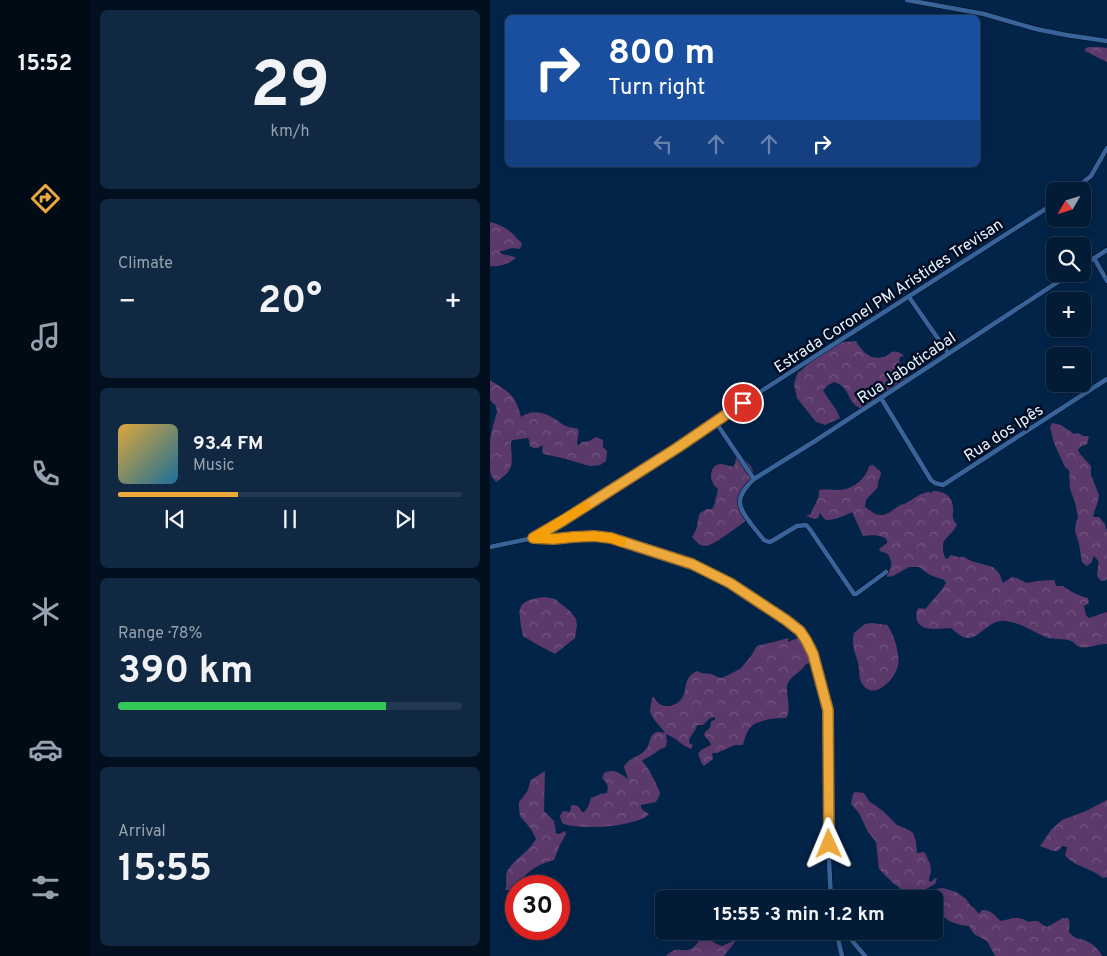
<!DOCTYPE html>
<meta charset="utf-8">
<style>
:root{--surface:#021b37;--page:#102842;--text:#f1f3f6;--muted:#96a1ad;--line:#233952;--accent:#eda83b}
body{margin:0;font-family:Overpass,sans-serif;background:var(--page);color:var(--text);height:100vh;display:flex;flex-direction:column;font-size:19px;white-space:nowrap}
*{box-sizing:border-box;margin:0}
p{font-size:16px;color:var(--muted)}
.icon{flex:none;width:28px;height:28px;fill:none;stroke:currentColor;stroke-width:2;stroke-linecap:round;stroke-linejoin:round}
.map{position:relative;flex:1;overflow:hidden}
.panel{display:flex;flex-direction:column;gap:10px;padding:10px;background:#010f1e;width:400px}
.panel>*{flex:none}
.top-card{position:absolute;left:15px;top:15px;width:475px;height:152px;border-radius:8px;box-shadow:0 2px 12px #0003,0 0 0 1px var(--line);background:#1a4fa0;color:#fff;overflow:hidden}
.needle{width:32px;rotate:231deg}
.buttons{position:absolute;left:556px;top:182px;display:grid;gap:10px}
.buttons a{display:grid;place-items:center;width:45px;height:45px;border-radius:8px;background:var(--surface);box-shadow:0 2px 12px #0003,0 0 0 1px var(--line);font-size:25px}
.speed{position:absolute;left:15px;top:875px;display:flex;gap:10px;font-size:25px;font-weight:700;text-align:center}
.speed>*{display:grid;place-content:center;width:65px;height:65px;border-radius:50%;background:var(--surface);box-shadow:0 2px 12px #0003,0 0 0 1px var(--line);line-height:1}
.speed .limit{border:8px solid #d22;background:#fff;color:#111}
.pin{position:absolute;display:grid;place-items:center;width:42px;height:42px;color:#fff;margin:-21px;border:2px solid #fff;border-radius:50%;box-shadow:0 1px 5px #0007}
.me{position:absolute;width:55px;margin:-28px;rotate:359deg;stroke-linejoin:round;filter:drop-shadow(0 0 4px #0008)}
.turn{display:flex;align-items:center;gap:18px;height:105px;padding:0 20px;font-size:22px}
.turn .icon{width:65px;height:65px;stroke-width:2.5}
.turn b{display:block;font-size:35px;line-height:42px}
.lanes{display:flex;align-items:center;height:48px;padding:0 20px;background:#0003;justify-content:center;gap:25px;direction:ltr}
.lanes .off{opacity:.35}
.big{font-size:38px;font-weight:700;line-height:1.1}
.panel .tile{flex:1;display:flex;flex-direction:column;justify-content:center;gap:8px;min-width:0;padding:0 18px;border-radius:8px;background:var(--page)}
.panel .dial{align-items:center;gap:0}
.dial b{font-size:65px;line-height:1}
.song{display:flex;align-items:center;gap:15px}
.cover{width:60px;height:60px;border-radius:8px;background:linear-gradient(135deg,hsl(40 70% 55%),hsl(200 70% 35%))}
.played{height:5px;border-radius:2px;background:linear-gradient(90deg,var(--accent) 35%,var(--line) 35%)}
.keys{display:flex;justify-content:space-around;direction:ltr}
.heat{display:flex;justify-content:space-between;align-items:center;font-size:28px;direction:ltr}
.charge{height:8px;border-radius:4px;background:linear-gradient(90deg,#34c759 78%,var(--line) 0)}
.trip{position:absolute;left:165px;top:890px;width:288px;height:50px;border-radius:8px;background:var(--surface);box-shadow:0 2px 12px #0003,0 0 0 1px var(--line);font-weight:700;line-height:50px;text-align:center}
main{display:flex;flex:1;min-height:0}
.tab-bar{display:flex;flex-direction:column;width:90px;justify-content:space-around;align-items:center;background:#010b16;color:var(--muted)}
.tab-bar .icon{width:35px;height:35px}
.tab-bar .active{color:var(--accent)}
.tab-bar b{font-size:22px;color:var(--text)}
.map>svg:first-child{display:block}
.forest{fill:url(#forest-crowns)}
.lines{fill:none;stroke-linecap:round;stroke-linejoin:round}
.minor-casing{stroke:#000d26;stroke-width:5.5}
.minor{stroke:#386499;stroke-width:4.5}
.route-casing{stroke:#9a6d26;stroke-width:12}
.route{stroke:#eda83b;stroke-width:9}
.slow{stroke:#f59e0b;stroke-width:9}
.labels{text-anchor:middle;stroke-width:5;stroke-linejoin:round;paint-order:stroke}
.street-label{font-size:16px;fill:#e8f2fe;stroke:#010d22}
</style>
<main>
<nav class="tab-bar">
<b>15:52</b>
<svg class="icon active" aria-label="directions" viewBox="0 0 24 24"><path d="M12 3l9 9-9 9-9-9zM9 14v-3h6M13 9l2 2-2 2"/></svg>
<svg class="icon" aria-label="music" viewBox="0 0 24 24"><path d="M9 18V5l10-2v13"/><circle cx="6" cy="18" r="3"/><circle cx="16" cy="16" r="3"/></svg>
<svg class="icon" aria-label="phone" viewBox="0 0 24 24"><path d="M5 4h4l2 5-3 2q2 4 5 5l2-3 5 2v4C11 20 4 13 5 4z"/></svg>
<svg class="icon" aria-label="climate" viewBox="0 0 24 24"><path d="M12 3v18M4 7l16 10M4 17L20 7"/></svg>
<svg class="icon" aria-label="car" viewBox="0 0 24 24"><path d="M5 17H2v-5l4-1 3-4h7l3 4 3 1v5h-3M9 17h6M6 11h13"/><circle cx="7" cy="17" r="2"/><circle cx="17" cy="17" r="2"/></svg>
<svg class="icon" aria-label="filters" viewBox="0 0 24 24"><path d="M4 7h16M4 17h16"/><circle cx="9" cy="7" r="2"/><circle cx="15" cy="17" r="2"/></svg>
</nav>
<section class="panel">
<div class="tile dial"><b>29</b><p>km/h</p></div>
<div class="tile"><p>Climate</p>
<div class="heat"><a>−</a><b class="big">20°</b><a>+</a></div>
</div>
<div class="tile">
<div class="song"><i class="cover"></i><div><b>93.4 FM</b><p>Music</p></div></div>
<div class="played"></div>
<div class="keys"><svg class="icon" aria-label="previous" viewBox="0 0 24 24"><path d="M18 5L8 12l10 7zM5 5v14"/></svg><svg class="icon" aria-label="pause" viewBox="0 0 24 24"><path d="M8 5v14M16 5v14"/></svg><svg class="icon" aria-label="next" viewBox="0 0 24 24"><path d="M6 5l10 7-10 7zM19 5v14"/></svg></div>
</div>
<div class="tile"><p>Range · 78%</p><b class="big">390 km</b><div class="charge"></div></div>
<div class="tile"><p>Arrival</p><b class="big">15:55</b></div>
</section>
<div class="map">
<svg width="617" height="956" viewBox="0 0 617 956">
<defs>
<pattern id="forest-crowns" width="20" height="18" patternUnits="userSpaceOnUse" patternTransform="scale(1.25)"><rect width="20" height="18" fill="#5b396b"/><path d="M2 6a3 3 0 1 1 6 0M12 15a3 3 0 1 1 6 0" fill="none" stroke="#735681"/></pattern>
</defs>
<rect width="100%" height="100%" fill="#032449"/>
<path class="forest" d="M598 47H609L617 48V62L595 51V49Z
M0 222C7 223 18 229 23 234 26 237 28 240 32 243L30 249 22 248 9 252C13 256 21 254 26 258 18 264 10 267 0 266Z
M366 341C372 352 382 362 396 356 400 354 401 350 407 352 409 352 412 354 414 356L410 357 409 360 411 366 405 372 402 378 408 379 424 375 373 409C355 404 363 388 344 382L338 385 333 390C339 402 345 405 350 418L335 425 326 422 307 398 304 384 308 372 311 371 323 358 346 343Z
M0 380C18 392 25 393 31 417 42 409 54 412 65 419 69 421 72 425 76 426 80 428 83 427 88 429 90 435 86 440 88 446L92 442 99 441 106 437 113 440V447L117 451 116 461 110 465 100 466 72 458 54 454 52 452 53 445C48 448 46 450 40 446L39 440 38 438 23 440 21 442C21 462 27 469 6 482L1 475 0 471V439L3 426 7 412 6 406 0 400Z
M562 423 571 425 584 434 588 433 593 436H599L597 444 590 447 588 450 590 454 601 466V475L609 495 608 501 603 516 604 517H609L615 524 617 531V579L614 581H611L607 576 608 566 609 562 605 557 603 556 602 562 597 566 592 562 589 544 585 531 586 522 588 518 585 502 580 489 579 470 575 467 564 443 560 428Z
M250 456C274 475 259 475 252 497 250 504 257 512 257 520 248 526 224 546 215 546 209 546 205 540 202 537 209 527 206 524 210 513L217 509H222L224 506 228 489C226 487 224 486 223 483 219 476 221 465 230 464 234 464 239 466 243 467L245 464 246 457Z
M383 465 391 472C391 478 387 481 388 487L376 500 375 507C378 509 382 512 385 514 396 518 402 510 410 505 413 504 415 504 418 502 425 498 430 493 439 492L441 493 443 491C454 491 463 496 463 508 464 511 462 514 463 517 463 520 465 522 467 525 459 540 448 537 455 558L457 559 461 555 468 557H474L481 561 503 567 509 573 513 583 522 577 527 578 537 583 547 581 564 580 565 582 566 586H573C581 592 589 596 598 598L599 603 594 606 596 615 599 618 617 612V644C608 643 599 649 590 647 586 646 584 642 581 641 574 638 565 640 558 638 544 633 530 622 515 621 499 619 489 640 477 638 471 637 466 632 461 628 446 629 422 633 427 610L429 608 435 609 437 607 453 588 456 583 454 580 440 575 429 567H419L403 576 397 577V574C403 566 402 562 398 554L390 551 389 549 397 543V540C391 534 381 535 373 536L362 512C356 515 343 521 336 520 334 519 331 515 330 513L328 518 325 519 316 516 321 514C323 505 330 500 329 490 336 489 342 490 349 490 362 490 376 479 379 466Z
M55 597 65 599 81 612 86 619 87 625 85 638 65 654 48 645 33 636C28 610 24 600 55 597Z
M382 623 397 625C404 634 410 653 408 665 406 678 385 701 373 685 368 679 370 670 368 663 365 651 361 646 364 633L375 624Z
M299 638 298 641 299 642C308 636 313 638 323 642L327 647 323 650 321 662 315 665C311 673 299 676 297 686 296 697 302 708 296 718 290 718 286 718 280 719 261 723 258 726 253 745H245L227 753H222L223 759 214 766 212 764 208 754 211 750 221 745 219 741 214 735 215 732 220 728 221 721 225 720V717L220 718 213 725H207C206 732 199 735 199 743L203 745 201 749C192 746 185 737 176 734L177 741 176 747C166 750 169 751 162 755 158 758 155 758 152 761 160 769 165 782 170 792V794L166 802 151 805V808L154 811 159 814C148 827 86 831 72 823L70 816 73 811 80 812 81 806 83 805 88 806 92 812H94L98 807 101 798 111 794 117 793C119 785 117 783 112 778L114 773C124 768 130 773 138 779L134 767C138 758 150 757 156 749 160 745 159 738 163 734 167 731 170 732 175 733 171 726 161 719 160 710 160 707 162 701 162 697H164C170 711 189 708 194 694 196 689 195 684 198 679 200 675 203 673 207 671L212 673 221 674 230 678 234 677 250 669 261 656 267 646Z
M55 771 54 811 64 821 66 833 69 834 75 831 76 834 69 847 64 860C52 863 42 868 34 877V884L33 886H26V890H15C18 883 14 876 18 870 26 857 38 853 46 839L41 829 30 816 29 808V802L37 792 41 780Z
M365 792 374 793 379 801 393 811 407 825 419 830 423 833 426 841 427 853H428L433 852 435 853C437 858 441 864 441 869 441 873 439 877 439 881L441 882 445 878 447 879 445 884 434 890V893L437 896 440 893 446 889 453 888 466 892 476 899 480 905 484 908 489 914 492 910C503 910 504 916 511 921 521 919 529 915 538 922 552 919 547 923 557 927L573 918H578C582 924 577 929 580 933 583 938 590 939 594 940 602 943 609 949 612 956H505L497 941 484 934 479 926C463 925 455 919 444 909V899H420L415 892 403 883 389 869 386 842 378 832 369 813 361 804 363 794Z
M617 800V877L613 878C602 868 584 867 575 855L577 848V847L572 846 568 851H563L550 846 561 830 572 820 596 811Z
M213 936C220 939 225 944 232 946L245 940V942L234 956H176C187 945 190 953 201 949 206 946 209 940 213 936Z"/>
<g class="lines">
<g class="minor-casing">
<path id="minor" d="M417 0 494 14 546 29 576 35 617 41
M582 191 601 176 617 148
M604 258 617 281
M592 266 617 250
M419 297 458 353
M391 398 441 480 445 483 453 485 617 379
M225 421 264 479
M43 538 74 520 187 448 225 421 338 348 565 203
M0 547 43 538 64 539 83 537 104 536 121 538 202 564 240 583 296 620 310 631 316 640 323 655 337 711 339 860 341 899
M396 572 366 594H364L319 528 316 525 307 526 282 541 279 542 274 540C267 531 250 513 250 503 249 494 258 485 264 479L325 441 580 274
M346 931 352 956
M354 931 375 956"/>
</g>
<use href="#minor" class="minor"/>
</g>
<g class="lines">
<g class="route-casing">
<path id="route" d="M253 403 187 448 74 520 43 538 64 539 83 537 104 536 121 538 202 564 240 583 296 620 310 631 316 640 323 654 338 710 339 844"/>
</g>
<use href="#route" class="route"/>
<path class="slow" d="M96 506 43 538 64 539 83 537 104 536 121 538 132 542"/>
</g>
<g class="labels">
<g class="street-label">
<text transform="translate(398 295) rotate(-33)" y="6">Estrada Coronel PM Aristides Trevisan</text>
<text transform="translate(416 367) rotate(-34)" y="6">Rua Jaboticabal</text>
<text transform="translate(513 432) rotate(-33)" y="6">Rua dos Ipês</text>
</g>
</g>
</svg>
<div class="buttons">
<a><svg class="needle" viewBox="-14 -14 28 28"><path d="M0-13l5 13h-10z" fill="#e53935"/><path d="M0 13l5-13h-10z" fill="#96a1ad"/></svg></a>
<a><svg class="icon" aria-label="search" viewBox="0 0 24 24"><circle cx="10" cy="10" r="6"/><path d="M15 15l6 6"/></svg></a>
<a>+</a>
<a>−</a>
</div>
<div class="speed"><div class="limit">30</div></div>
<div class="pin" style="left:253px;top:403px;background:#d93025"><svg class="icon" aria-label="arrive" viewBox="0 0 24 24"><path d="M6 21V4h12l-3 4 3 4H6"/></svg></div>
<svg class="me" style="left:339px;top:844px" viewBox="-20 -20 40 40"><path d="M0-17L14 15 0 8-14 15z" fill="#eda83b" stroke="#fff" stroke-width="4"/></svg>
<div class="trip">15:55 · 3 min · 1.2 km</div>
<div class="top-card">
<div class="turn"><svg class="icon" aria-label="right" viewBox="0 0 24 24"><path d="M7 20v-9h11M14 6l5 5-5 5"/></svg><div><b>800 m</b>Turn right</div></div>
<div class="lanes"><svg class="icon off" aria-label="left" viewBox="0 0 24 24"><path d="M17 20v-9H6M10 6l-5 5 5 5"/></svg><svg class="icon off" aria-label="ahead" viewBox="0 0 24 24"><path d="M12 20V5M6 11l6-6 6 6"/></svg><svg class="icon off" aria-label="ahead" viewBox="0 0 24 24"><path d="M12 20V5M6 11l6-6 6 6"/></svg><svg class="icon" aria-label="right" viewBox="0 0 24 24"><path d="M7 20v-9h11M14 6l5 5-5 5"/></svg></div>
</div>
</div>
</main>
